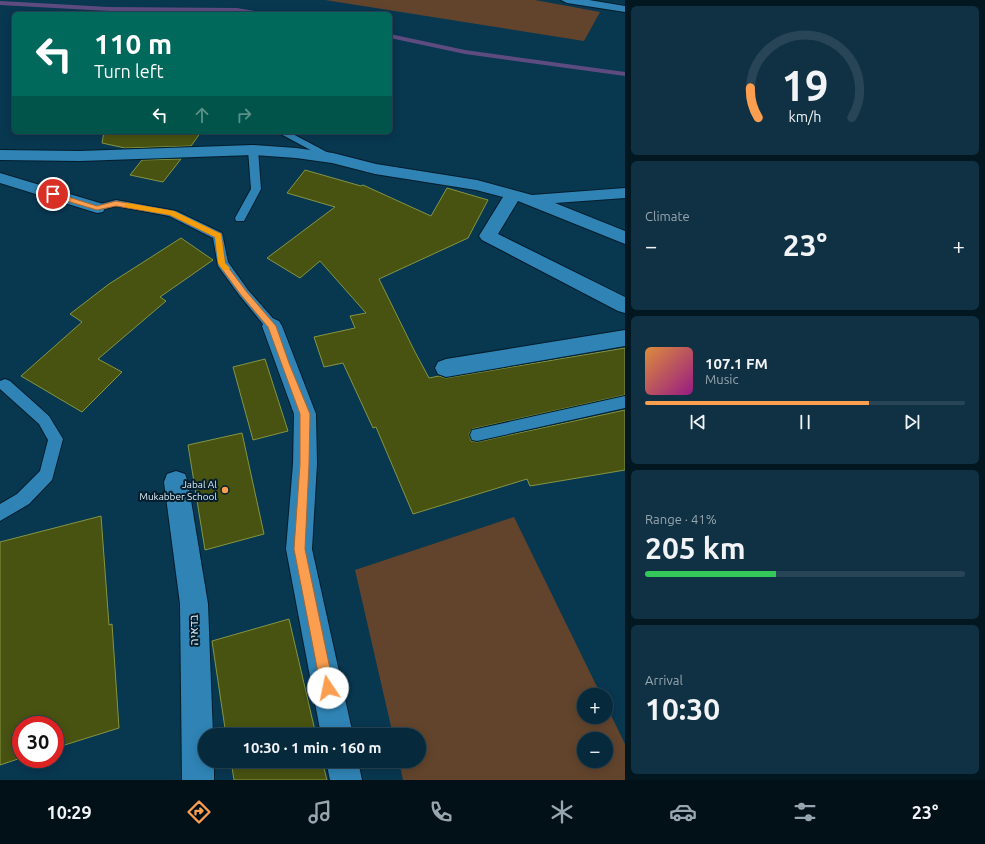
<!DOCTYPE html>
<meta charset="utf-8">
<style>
:root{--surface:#06293c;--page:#0f3143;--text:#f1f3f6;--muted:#98a6af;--line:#274556;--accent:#fb9e50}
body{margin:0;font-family:Ubuntu,Heebo,sans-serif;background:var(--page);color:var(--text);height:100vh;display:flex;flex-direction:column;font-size:15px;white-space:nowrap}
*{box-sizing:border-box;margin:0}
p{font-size:13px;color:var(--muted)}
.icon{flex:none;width:22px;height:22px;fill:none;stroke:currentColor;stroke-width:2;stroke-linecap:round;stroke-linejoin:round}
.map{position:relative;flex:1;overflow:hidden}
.side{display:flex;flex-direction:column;gap:6px;padding:6px;background:#031721;width:360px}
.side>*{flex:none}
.guide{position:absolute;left:12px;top:12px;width:380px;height:122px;border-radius:6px;box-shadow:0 2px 10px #0003,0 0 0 1px var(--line);background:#00695c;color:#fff;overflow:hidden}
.buttons{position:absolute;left:577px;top:688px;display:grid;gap:8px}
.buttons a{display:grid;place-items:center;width:36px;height:36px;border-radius:50%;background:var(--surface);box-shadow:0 2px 10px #0003,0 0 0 1px var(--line);font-size:20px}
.speed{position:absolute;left:12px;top:716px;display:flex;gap:8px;font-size:20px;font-weight:700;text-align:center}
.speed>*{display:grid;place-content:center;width:52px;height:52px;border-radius:50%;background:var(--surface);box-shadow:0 2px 10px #0003,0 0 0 1px var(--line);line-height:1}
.speed .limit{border:6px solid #d22;background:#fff;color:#111}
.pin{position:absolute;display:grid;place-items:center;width:34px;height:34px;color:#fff;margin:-17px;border:2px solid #fff;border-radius:50%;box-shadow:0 1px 4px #0007}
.me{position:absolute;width:44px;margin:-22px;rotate:349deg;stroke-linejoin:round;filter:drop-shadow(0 0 3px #0008)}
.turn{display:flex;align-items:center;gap:14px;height:84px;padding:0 16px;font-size:18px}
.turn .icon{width:52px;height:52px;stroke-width:2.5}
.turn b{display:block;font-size:28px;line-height:34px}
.lanes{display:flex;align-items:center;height:38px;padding:0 16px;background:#0003;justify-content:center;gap:20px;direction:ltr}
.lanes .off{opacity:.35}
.big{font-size:30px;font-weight:700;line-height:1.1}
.side .widget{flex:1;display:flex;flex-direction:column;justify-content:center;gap:6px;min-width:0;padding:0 14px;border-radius:6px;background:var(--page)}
.side .dial{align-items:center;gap:0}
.dial svg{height:104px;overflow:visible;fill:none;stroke:var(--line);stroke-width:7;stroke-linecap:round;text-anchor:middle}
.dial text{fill:var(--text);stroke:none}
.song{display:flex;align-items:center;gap:12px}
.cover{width:48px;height:48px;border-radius:6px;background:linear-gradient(135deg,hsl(30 70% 55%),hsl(310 70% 35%))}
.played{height:4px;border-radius:2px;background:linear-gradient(90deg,var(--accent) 70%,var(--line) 70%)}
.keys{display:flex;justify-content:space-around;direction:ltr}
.heat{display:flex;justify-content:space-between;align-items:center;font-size:22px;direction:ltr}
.charge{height:6px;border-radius:3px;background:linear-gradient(90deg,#34c759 41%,var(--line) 0)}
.trip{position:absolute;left:198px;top:728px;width:228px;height:40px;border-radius:20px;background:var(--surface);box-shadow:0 2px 10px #0003,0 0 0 1px var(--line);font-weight:700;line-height:40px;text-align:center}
.tabs{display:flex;height:64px;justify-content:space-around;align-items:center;background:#021018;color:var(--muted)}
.tabs .icon{width:28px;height:28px}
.tabs .on{color:var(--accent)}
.tabs b{font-size:18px;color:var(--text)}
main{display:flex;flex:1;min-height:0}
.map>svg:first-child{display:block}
.green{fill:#62442c;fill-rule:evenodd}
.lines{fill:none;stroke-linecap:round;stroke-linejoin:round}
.stream{fill:#5e4c81;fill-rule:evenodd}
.building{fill:#485311;stroke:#859542}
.service-casing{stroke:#031d2c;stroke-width:2}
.minor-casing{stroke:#031d2c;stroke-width:2}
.tertiary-casing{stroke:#031d2c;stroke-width:2}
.service{fill:#2f84b5;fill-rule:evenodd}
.minor{fill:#2f84b5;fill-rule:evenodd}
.tertiary{fill:#2f84b5;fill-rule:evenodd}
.route{fill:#fb9e50;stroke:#a36734}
.slow{fill:#f59e0b}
.poi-dot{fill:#fb9e50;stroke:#031d2c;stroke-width:1.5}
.labels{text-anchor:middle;stroke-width:4;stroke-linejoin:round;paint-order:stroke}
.poi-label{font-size:10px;fill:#dfeef9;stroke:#031d2c;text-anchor:end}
.near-street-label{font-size:12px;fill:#dfeef9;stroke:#031d2c}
</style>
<main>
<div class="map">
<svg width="625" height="780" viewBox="0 0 625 780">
<rect width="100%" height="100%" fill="#083750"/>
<path class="green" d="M325 0H535L600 12 584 41Z
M514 517 601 695H584V717H606V705L625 744V780H403L399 761H419V735H393L355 570ZM584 739H606V761H584Z"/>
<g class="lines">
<path class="stream" d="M0 1 109 7 237 8 273 14 237 12 109 11 0 5Z
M390 34 465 50 625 72V76L465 54 390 38Z"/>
</g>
<path class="building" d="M104 132H201L191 146 125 148 102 143Z
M181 159 163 182 130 175 142 160Z
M305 170 361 186 363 185 431 216 447 188 488 200 468 238 379 279 414 350 429 378 439 376 446 378 625 348V395L472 429 469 434 471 441 477 442 625 410V470L530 486 527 479 413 514 376 427 373 428 343 363 324 367 314 337 355 328 350 316 366 313 320 261 300 278 267 258 335 207 287 193Z
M181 238 213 260 160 297 166 301 98 359 122 372 82 412 21 376 82 322 70 314 109 284Z
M265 359 288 431 253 440 233 367Z
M242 433 264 534 205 550 188 445Z
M101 516 109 625 112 624 119 728 55 748V725H21V758L0 765V542Z
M289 619 316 735H226L212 641Z
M231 761H322L327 780H234Z"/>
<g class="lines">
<g class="service-casing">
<path id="service" d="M277 132H289L338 158 337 160H329Z
M253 147 258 150 261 189 244 221H236L235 218 251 189 248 150Z
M116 200 176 211 222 233 228 262 248 290 277 323 278 326 277 329 272 331 267 329 240 296 218 266 213 238 169 216 116 206 97 211 93 210 92 208 93 206Z
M5 379 10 381 49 416 63 439 52 480 29 504 0 521V504L17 494 40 471 48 440 39 424 0 389V381Z
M625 396V408L477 441 472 440 470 435 472 430 477 429Z"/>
</g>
<g class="minor-casing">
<path id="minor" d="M253 145 296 148 333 153 376 164 477 180 532 195 625 188V198L555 203 625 231V244L518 201 498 234 625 297V313L618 311 482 240 479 236 503 197 476 190 375 174 332 163 296 158 253 155 80 161 0 160V150L80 151Z
M0 173 103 204 105 208 103 212 97 213 0 183Z
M272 318 279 321 282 326 316 414 317 464 312 549 353 735H321L286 549 293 464 294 414 262 326 265 321Z
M625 330V346L446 377 438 374 435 368 438 362 446 359Z
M176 471 185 474 188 482 208 604 213 735H205V761H214V780H182L180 604 164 482 167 474Z
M326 761H358L362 780H330Z"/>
</g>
<g class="tertiary-casing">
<path id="tertiary" d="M561 0H589L625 6V12L567 3Z"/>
</g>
<use href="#service" class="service"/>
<use href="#minor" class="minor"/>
<use href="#tertiary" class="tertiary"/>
</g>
<path class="route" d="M53 192 97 206 116 201 172 211 221 234 225 263 246 291 276 326 289 363 310 414 309 464 305 549 334 688 332 693 328 695 323 693 321 688 294 549 300 464V414L268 327 241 295 219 265 215 237 170 215 116 206 97 210 50 196V193Z"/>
<path class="slow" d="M127 203 174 211 221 234 225 263 230 268 228 270H223L218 263 215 237 170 215 125 207V204Z"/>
<circle class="poi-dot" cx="225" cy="490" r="4"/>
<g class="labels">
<g class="poi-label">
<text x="217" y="488">Jabal Al<tspan x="217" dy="12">Mukabber School</tspan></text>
</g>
<g class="near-street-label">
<text transform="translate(194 630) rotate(-91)" y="4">בדאיה</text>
</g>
</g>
</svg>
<div class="buttons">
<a>+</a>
<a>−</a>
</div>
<div class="speed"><div class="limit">30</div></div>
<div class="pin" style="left:53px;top:194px;background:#d93025"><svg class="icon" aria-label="arrive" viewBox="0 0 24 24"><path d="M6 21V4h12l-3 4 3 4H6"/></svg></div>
<svg class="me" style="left:328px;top:688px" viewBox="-20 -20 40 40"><circle r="19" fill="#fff"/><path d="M0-13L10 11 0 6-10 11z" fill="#fb9e50"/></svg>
<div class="trip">10:30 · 1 min · 160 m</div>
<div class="guide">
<div class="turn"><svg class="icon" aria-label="left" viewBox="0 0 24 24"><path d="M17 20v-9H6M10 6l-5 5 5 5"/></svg><div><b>110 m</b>Turn left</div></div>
<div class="lanes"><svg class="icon" aria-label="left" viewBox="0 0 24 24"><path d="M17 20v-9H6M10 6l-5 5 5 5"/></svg><svg class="icon off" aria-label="ahead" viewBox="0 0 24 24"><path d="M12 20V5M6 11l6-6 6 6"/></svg><svg class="icon off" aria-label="right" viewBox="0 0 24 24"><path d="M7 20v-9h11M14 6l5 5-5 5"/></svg></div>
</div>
</div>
<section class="side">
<div class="widget dial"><svg viewBox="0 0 100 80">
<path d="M14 69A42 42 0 1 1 86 69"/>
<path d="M14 69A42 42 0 0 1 8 46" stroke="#fb9e50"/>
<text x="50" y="56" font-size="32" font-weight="700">19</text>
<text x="50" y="72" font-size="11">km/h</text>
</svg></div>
<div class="widget"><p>Climate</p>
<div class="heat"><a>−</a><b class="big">23°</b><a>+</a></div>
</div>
<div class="widget">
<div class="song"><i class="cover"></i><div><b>107.1 FM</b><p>Music</p></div></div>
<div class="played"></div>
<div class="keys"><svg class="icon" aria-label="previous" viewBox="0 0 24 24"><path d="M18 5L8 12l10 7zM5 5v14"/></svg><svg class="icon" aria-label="pause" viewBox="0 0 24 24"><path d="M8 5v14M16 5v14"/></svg><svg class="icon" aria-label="next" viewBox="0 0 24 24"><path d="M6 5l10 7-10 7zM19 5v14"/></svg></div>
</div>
<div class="widget"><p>Range · 41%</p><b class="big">205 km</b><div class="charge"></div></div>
<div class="widget"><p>Arrival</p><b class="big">10:30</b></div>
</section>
</main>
<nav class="tabs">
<b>10:29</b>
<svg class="icon on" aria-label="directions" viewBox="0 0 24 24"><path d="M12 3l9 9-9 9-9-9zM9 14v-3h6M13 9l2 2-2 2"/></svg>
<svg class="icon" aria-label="music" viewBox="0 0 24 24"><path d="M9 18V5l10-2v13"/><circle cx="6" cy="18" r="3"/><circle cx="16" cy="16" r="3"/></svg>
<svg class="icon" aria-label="phone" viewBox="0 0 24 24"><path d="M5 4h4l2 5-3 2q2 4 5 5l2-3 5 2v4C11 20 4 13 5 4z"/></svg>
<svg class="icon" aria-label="climate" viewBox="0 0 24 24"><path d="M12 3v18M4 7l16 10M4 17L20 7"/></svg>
<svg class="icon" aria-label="car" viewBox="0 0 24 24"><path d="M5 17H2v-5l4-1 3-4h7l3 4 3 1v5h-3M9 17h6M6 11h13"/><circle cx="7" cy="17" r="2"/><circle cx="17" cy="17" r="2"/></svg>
<svg class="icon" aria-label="filters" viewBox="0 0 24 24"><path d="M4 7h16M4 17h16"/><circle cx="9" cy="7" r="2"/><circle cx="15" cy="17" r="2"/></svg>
<b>23°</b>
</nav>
